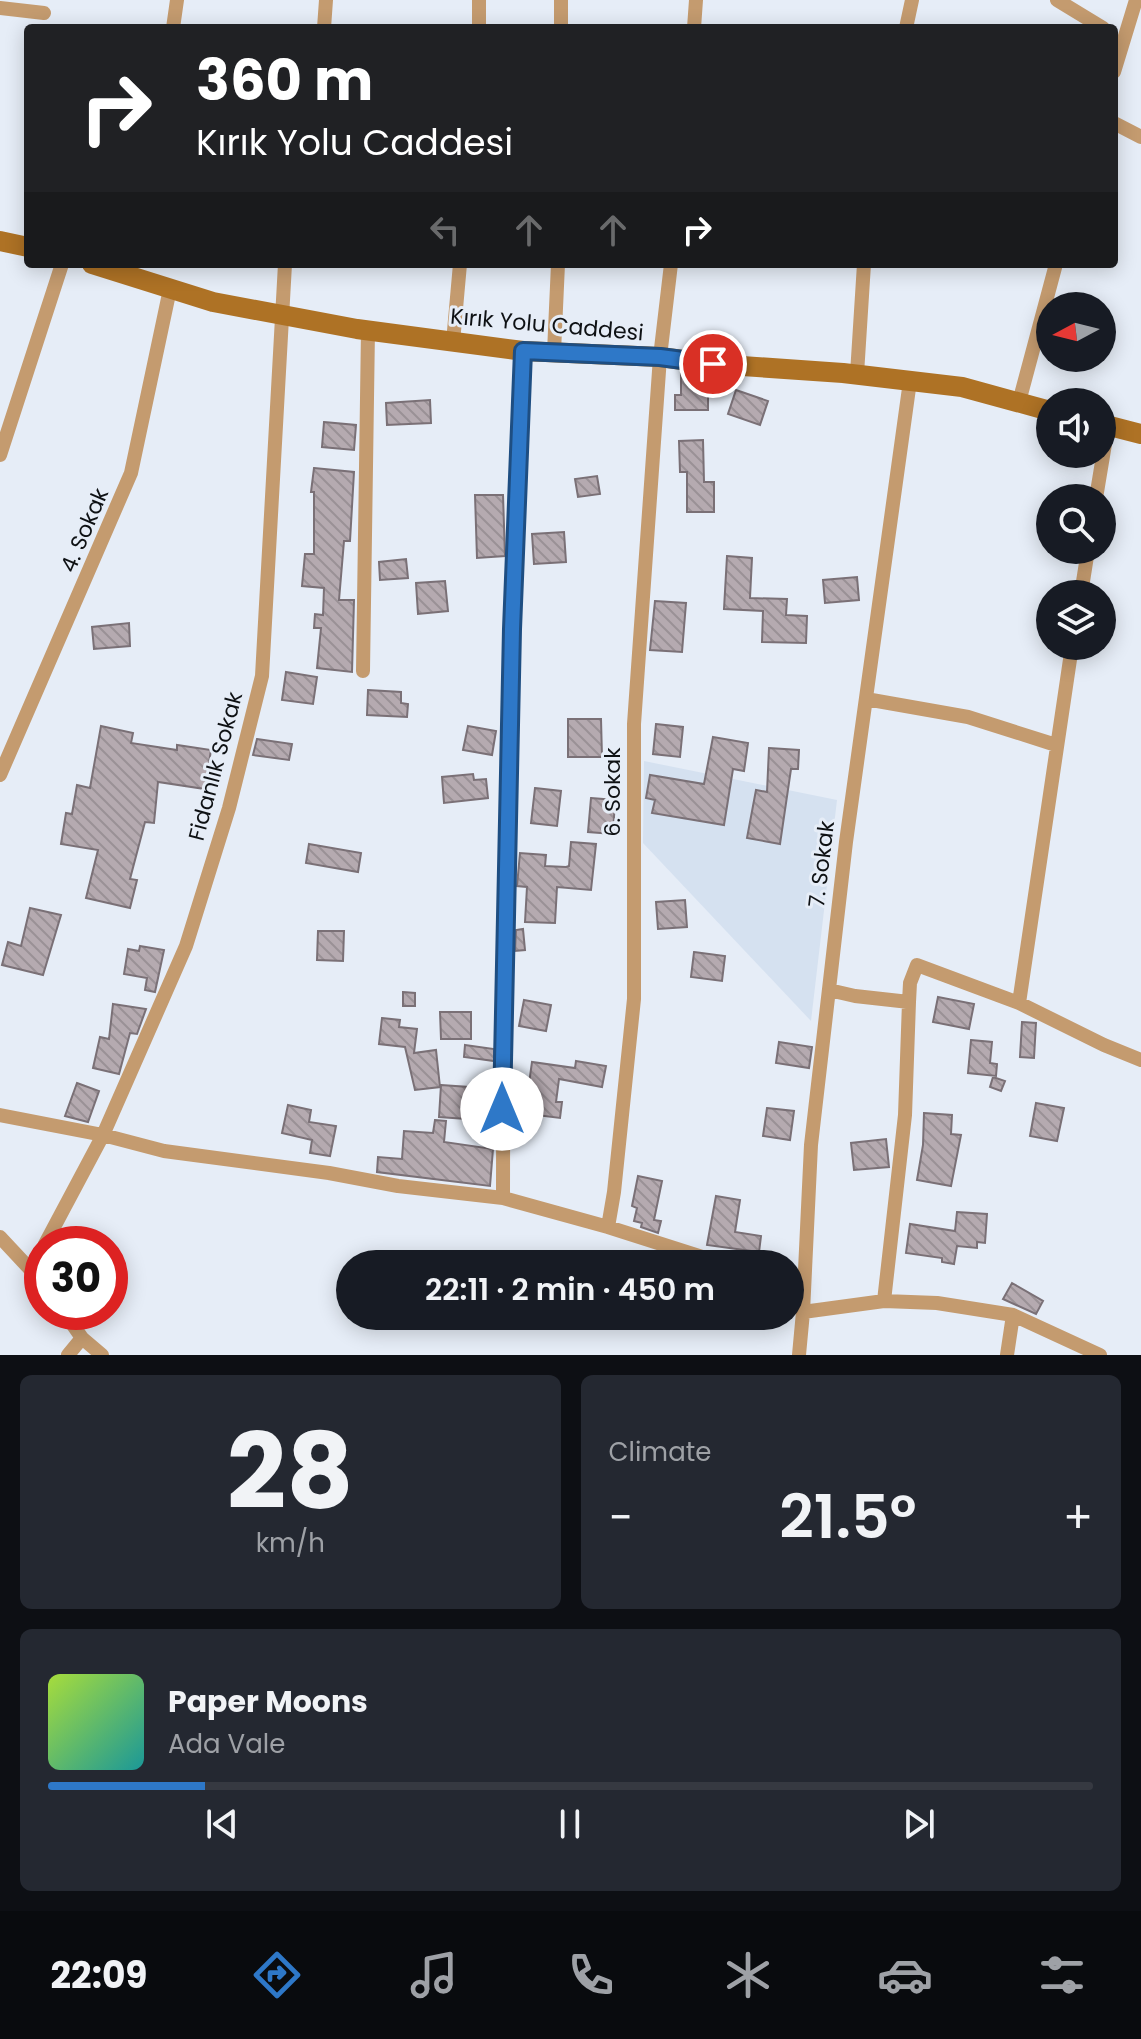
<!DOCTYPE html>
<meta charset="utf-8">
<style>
:root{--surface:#171b24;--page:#242831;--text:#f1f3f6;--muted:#9ea1a6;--line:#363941;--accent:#2e78c8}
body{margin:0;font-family:Poppins,sans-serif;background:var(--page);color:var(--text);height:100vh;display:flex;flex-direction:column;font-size:30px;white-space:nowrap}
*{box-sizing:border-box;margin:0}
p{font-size:26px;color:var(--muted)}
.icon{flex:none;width:44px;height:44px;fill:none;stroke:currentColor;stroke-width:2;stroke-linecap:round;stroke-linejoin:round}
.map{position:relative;height:1355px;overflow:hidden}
.drawer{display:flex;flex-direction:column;gap:20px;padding:20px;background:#0d0f14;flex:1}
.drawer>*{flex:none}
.banner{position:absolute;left:24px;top:24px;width:1094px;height:244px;border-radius:8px;box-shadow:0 4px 20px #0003;background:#202124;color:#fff;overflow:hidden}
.needle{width:52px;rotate:263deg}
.fabs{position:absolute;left:1036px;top:292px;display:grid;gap:16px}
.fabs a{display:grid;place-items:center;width:80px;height:80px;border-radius:50%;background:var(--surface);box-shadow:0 4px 20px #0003;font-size:40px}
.speed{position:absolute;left:24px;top:1226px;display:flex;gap:16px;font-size:40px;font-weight:700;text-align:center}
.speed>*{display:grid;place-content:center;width:104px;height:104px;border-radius:50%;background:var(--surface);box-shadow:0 4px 20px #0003;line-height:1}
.speed .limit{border:12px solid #d22;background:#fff;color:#111}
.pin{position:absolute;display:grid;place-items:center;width:68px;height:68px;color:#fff;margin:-34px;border:4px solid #fff;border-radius:50%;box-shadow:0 2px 8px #0007}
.me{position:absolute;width:88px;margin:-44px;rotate:0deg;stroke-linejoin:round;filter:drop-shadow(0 0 6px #0008)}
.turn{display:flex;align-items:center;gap:28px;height:168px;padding:0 40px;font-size:36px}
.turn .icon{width:104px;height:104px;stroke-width:2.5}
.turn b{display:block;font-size:56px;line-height:68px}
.lanes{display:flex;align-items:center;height:76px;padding:0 40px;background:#0003;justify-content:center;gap:40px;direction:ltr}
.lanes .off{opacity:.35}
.big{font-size:60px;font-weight:600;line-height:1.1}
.drawer .card{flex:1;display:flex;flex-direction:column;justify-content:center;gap:12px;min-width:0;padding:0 28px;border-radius:12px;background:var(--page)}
.drawer .dial{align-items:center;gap:0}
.dial b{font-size:104px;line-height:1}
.song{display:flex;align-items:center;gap:24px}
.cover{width:96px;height:96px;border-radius:12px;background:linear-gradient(135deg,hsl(80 70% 55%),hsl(180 70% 35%))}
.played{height:8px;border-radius:4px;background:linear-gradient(90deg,var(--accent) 15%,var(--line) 15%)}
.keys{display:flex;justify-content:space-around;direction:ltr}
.heat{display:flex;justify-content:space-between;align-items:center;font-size:44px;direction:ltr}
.drawer .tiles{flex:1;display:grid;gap:20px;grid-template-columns:1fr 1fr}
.card:last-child{grid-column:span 2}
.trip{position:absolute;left:336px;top:1250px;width:468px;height:80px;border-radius:40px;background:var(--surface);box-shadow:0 4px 20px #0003;font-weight:600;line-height:80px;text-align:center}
.tab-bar{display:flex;height:128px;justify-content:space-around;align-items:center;background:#090b0e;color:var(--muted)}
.tab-bar .icon{width:56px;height:56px}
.tab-bar .selected{color:var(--accent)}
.tab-bar b{font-size:36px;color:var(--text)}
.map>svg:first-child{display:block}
.built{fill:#d5e1f0}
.building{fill:url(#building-back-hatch);stroke:#7a7076;stroke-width:2}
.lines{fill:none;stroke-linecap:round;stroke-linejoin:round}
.street{stroke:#c49b6f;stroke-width:14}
.secondary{stroke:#ae7225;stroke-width:20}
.route-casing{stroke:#1e4e82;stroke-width:20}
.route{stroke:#2e78c8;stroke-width:14}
.labels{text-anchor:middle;stroke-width:6;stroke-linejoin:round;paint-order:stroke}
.street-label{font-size:22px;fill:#0e1114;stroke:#e6edf7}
</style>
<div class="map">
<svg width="1141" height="1355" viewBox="0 0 1141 1355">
<defs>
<pattern id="building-back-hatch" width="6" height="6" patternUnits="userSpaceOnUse" patternTransform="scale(2)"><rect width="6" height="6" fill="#b5aab0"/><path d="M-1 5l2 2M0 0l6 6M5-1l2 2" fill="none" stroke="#9a9196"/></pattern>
</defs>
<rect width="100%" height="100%" fill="#e6edf7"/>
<path class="built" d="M644 761 837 800 811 1021 643 843Z"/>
<path class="building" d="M681 373 708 376V410H675V395H681Z
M736 390 768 401 760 425 728 414Z
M430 400 431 423 387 425 386 403Z
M324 422 356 425 354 450 322 447Z
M703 440 704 482H714V512H687V472H680L679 441Z
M314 468 354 472 350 541H344L339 600H354L352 672 317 668 321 628H314L315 614 323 615 324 588 302 586 305 554H314V492H311Z
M597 476 600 494 578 497 575 479Z
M475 495H503L505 556 477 558Z
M564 532 566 562 534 564 532 534Z
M727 556 752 558 750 598 787 599 786 615 807 616 806 643 762 642 763 611 724 609Z
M406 559 408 578 380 580 379 562Z
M857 577 859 600 825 603 823 580Z
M445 581 448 611 418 614 416 583Z
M655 601 686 603 682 652 650 650Z
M129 623 130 646 94 649 92 627Z
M286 672 317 677 313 704 282 700Z
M368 690 401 692V703L408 704 407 717 367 715Z
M568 719H601L602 757H568Z
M656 724 683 727 680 757 653 754Z
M101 726 133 733 131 743 177 750V745L211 750 205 789 158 782 154 823 145 822 130 879 137 880 130 908 86 898 98 850 61 844 66 813 72 814 77 785 90 788Z
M468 726 496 731 492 755 463 750Z
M713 737 748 743 744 771 733 769 724 825 652 813 655 800 646 798 650 775 704 784Z
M257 739 292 744 289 760 253 755Z
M769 748 799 750 798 769H791L780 844 747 838 756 790 767 792Z
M473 774 474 780 486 779 488 798 444 803 442 777Z
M535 788 561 791 557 826 531 823Z
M591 798 615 800 613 834 588 832Z
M571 842 596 844 591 890 557 887 555 923 525 922 527 887 517 886 520 853 546 855 545 866 566 867 569 866Z
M309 844 361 853 358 872 306 863Z
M685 900 687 927 658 929 656 902Z
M30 908 61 915 43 975 2 965 8 942 21 946Z
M523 929 525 950 515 951 516 930Z
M318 931H344L343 961 317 960Z
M140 946 164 950 155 992 145 990 147 978 124 974 128 949 139 951Z
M694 952 725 956 722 981 691 977Z
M403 992 415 993V1006H403Z
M938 997 974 1004 969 1029 933 1022Z
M524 1000 551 1005 546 1031 519 1026Z
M113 1004 146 1009 137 1034 130 1033 119 1074 93 1068 100 1037 109 1039Z
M440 1012H471V1039H441Z
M382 1018 400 1020 399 1027 417 1029 414 1053 436 1050 440 1087 415 1090 405 1047 379 1044Z
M1022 1022 1036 1023 1034 1058 1020 1057Z
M971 1040 992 1042 990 1063 997 1064 996 1076 968 1073Z
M779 1042 812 1047 809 1068 776 1063Z
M465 1045 494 1049V1061L464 1057Z
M576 1061 606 1066 602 1087 559 1079 556 1102H562L560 1118 513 1112V1096L527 1098 532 1062 575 1068Z
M993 1077 1005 1081 1001 1091 990 1087Z
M77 1083 99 1091 88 1122 65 1116Z
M441 1085 469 1087 466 1119 439 1117Z
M1036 1103 1064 1108 1057 1141 1030 1136Z
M288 1105 311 1110 309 1122 336 1126 330 1156 310 1153 312 1140 282 1133Z
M767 1108 794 1111 790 1140 763 1136Z
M924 1113 952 1115 951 1134 961 1135 951 1186 917 1180 923 1145Z
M435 1120 446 1121 444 1142 493 1149 490 1186 377 1172 378 1157 402 1159 404 1131 433 1133Z
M886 1139 889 1167 854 1170 851 1143Z
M638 1176 662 1181 654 1220 661 1221 658 1233 641 1227 642 1223 634 1221 637 1208 632 1206Z
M716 1196 740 1200 735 1232 761 1236 759 1252 707 1245Z
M957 1212 987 1214 985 1243 977 1242V1248L957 1246 954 1264 942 1262V1258L906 1253 910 1224 955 1231Z
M1012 1283 1043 1301 1036 1314 1003 1299Z"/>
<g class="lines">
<path class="street" d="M1057 0 1103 28
M0 8 44 13
M173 28 177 0
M324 28 326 0
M479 28V0
M561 28V0
M694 28 696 0
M906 28 912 0
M1114 72 1136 0
M1114 123 1141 137
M453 342 460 264
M554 352 558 264
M857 374 864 264
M1019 402 1056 264
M0 455 62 264
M1096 498 1108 426
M1081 594 1088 550
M363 671 368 330
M866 699 968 717 1056 745
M0 775 131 473 170 289
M829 990 855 996 909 1002 910 983 917 965 1019 1003 1104 1045 1141 1060
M1019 1003 1072 646
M0 1115 103 1135 164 1151 329 1173 398 1186 503 1198 608 1227 724 1264
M503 1198C503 915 512 633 523 351
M608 1227 614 1192 634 999V724L660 357 671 264
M0 1237 42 1282
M45 1244 103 1135 186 946 229 808 262 676 285 264
M884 1301 905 1115 909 1002
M64 1312 82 1338 102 1355
M803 1312 884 1301 937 1303 1013 1315 1100 1355
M68 1355 82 1338
M799 1355 803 1312 811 1145 846 842 910 381
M1007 1355 1013 1315"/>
<path class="secondary" d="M0 241 28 247
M92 264 213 302 357 329 523 351 660 357 713 364 843 373 962 387 1050 411
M1102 424 1141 434"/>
</g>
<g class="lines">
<g class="route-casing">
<path id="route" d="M502 1109 512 629 523 351 660 357 713 364"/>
</g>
<use href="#route" class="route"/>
</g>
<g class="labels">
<g class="street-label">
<text transform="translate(547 324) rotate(5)" y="8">Kırık Yolu Caddesi</text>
<text transform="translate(84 530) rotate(-67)" y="8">4. Sokak</text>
<text transform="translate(215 766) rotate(-75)" y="8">Fidanlık Sokak</text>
<text transform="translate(612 792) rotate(-90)" y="8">6. Sokak</text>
<text transform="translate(821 864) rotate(-83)" y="8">7. Sokak</text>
</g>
</g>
</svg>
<div class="fabs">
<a><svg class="needle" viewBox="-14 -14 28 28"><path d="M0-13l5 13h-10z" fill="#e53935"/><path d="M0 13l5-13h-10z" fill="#9ea1a6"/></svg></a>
<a><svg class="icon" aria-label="sound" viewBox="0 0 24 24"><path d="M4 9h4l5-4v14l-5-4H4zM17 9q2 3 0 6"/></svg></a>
<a><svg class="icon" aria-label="search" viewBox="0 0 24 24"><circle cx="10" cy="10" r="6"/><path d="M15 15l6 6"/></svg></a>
<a><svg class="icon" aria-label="layers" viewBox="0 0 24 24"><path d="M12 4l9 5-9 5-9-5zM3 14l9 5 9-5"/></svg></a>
</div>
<div class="speed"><div class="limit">30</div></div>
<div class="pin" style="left:713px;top:364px;background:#d93025"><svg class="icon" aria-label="arrive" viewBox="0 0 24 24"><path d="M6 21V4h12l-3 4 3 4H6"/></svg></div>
<svg class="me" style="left:502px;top:1109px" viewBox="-20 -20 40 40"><circle r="19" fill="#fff"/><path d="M0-13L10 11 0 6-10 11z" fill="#2e78c8"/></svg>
<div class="trip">22:11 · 2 min · 450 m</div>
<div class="banner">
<div class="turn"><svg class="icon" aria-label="right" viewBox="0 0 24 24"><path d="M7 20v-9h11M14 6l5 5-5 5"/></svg><div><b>360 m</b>Kırık Yolu Caddesi</div></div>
<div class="lanes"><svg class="icon off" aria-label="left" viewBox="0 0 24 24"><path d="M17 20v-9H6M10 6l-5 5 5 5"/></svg><svg class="icon off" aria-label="ahead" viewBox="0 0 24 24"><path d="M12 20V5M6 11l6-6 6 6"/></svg><svg class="icon off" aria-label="ahead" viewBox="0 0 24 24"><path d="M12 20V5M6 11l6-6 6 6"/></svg><svg class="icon" aria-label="right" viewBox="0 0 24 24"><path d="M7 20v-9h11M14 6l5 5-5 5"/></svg></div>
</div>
</div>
<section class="drawer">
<div class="tiles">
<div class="card dial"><b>28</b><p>km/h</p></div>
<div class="card"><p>Climate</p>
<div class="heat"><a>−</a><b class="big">21.5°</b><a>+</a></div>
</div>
<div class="card">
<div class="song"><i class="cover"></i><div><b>Paper Moons</b><p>Ada Vale</p></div></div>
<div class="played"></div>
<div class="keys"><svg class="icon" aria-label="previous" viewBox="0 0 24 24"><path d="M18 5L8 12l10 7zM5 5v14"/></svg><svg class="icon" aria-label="pause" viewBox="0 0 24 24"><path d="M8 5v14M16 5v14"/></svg><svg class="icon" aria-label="next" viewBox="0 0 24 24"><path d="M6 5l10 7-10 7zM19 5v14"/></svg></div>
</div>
</div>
</section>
<nav class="tab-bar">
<b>22:09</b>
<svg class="icon selected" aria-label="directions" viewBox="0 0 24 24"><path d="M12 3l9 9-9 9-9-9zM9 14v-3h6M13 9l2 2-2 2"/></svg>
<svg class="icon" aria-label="music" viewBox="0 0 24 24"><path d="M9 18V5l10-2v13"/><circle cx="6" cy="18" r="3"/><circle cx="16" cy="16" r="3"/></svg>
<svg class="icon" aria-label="phone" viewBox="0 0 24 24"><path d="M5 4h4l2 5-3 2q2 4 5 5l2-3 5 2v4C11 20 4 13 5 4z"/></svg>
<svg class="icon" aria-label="climate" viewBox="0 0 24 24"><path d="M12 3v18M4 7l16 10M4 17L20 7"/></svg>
<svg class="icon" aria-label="car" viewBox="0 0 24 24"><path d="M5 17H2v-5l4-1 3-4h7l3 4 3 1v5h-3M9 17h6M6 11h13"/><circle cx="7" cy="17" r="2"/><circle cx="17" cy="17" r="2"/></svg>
<svg class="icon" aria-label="filters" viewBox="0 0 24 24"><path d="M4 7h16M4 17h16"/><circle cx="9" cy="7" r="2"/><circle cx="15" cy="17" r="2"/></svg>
</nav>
